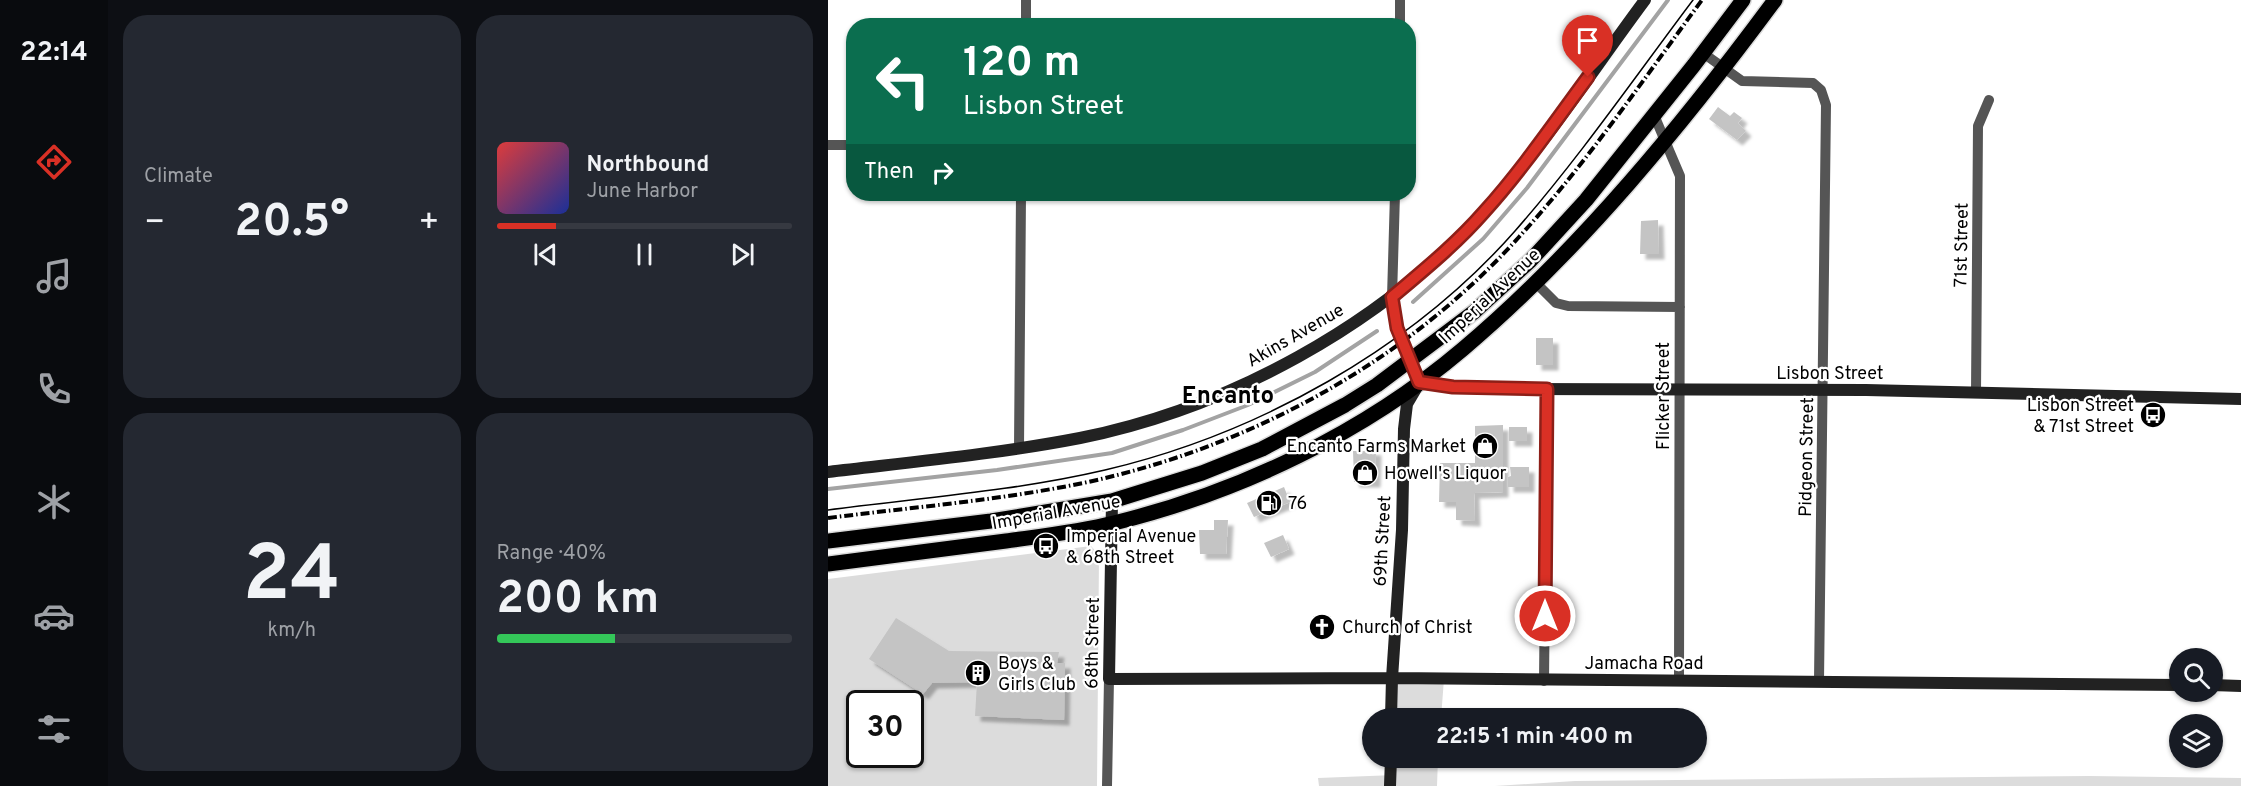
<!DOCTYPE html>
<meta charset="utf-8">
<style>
:root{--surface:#171b24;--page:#242831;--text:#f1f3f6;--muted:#9ea1a6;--line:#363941;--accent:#d93025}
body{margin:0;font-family:Overpass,sans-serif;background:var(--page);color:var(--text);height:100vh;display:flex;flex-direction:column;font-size:22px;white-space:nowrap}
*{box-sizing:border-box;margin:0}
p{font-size:20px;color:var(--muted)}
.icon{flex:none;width:33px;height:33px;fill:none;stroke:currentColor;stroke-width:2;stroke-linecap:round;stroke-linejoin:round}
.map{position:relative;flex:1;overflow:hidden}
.sheet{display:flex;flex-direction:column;gap:15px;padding:15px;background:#0d0f14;width:720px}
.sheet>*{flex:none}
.hud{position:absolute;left:18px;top:18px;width:570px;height:183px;border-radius:24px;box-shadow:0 2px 4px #0004;background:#0b6e4f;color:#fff;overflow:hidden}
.buttons{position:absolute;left:1341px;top:648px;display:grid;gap:12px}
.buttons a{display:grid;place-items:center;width:54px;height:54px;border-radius:50%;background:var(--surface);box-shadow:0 2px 4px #0004;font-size:30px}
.speed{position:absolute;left:18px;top:690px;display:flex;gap:12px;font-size:30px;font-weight:700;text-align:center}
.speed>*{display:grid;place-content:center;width:78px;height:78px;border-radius:50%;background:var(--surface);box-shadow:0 2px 4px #0004;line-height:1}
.speed .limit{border:3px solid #111;border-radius:9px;background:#fff;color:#111}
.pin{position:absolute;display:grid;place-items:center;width:51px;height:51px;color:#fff;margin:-62px -26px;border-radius:50% 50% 50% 0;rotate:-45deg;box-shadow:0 0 6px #0007}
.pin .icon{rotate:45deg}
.me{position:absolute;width:66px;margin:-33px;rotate:0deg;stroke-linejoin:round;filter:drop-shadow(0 0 4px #0008)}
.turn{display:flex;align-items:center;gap:21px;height:126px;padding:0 18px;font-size:27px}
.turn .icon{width:78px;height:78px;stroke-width:2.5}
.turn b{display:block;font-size:42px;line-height:51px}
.then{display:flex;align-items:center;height:57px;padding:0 18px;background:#0003;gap:12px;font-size:22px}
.big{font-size:45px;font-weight:700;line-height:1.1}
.sheet .tile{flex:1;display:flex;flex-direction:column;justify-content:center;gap:9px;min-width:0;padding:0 21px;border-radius:24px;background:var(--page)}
.sheet .dial{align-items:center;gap:0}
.dial b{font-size:78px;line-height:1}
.song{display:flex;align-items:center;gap:18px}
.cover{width:72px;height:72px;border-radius:9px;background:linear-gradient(135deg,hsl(0 70% 55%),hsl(230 70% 35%))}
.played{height:6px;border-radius:3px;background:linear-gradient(90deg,var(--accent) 20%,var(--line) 20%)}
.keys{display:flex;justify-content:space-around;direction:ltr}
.heat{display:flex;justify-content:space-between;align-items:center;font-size:33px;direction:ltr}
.charge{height:9px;border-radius:4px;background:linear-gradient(90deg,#34c759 40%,var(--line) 0)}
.sheet .tiles{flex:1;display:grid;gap:15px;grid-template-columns:repeat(2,1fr)}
.trip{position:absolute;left:534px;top:708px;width:345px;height:60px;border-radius:30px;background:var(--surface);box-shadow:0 2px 4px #0004;font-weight:700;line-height:60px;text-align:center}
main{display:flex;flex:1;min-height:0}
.tabs{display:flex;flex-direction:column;width:108px;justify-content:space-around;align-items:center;background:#090b0e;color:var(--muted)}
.tabs .icon{width:42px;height:42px}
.tabs .active{color:var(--accent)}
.tabs b{font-size:27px;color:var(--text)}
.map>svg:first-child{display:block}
.green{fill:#dcdcdc;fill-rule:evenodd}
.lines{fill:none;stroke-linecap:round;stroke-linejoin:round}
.stream{stroke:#a3a3a3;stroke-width:4}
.building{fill:#c4c4c4;filter:url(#shadow)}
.primary-casing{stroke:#dbdbdb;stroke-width:18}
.street{stroke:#555;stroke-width:10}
.secondary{stroke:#222;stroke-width:12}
.primary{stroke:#000;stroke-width:15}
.tram{stroke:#000;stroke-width:1.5}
.rail{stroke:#000;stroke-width:4;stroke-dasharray:9 3 1.5 3;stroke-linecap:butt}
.route-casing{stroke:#8d1f18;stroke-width:15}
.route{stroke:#d93025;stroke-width:10}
.labels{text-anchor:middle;stroke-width:4.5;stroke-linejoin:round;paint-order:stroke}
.street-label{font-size:18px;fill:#000;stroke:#fff}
.poi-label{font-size:18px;fill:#000;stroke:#fff;text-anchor:start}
.district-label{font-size:24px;font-weight:bold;fill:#000;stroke:#fff}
</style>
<main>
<nav class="tabs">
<b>22:14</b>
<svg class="icon active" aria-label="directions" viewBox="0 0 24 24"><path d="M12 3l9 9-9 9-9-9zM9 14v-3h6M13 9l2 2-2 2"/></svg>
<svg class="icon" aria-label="music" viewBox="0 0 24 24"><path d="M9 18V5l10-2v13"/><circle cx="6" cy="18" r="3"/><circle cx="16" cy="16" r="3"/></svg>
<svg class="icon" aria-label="phone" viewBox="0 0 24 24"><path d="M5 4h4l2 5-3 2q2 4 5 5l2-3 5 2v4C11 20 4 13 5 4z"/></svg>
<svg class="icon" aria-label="climate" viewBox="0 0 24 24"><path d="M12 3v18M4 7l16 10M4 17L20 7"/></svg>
<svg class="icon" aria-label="car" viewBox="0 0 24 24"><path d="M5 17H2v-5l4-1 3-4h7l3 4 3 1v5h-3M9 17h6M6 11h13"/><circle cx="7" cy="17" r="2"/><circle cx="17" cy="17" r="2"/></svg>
<svg class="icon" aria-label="filters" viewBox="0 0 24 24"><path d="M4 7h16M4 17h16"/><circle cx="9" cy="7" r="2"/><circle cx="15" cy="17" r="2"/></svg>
</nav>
<section class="sheet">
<div class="tiles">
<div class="tile"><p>Climate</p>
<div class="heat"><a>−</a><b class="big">20.5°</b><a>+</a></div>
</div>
<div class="tile">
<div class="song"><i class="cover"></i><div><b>Northbound</b><p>June Harbor</p></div></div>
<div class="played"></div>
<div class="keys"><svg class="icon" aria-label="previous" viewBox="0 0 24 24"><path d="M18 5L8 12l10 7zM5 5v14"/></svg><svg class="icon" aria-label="pause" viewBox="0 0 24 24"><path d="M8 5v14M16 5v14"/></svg><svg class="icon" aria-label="next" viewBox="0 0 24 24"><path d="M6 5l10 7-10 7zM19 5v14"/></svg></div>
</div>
<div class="tile dial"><b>24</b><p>km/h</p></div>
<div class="tile"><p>Range · 40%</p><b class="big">200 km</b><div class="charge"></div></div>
</div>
</section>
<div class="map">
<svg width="1413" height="786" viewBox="0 0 1413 786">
<defs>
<filter id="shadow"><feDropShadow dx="5.5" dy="5.5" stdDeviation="1.5" flood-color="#0004"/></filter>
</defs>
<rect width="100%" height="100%" fill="#fff"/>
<path class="green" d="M263 546 271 555 269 786H0V579ZM32 704H82V754H32Z
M564 678 616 679 613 718H565Z
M567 758H610L609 786H491L490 778 567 775Z
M1261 776 1413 778V786H667L747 781Z"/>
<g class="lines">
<path class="stream" d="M585 302 655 239 699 188 840 0
M0 489 169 470 284 453 355 430 420 405 487 372 549 331"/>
</g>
<path class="building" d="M890 107 902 116 906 112 914 118 910 123 918 131 909 140 881 119Z
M830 220 831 254H812L813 221Z
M708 338H725V365H708Z
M675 425V492L646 493 647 521 628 520V502H611L612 463H647V426Z
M681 427H699V441H681Z
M537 449 548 450 547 482H526L525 451H537Z
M682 467H701V487H680V477L683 476Z
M456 487 462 502 426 517 419 503Z
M386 520H400L398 554H372L371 530H386Z
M455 535 461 549 443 557 436 543Z
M68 618 121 651 231 652 229 663H237L236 720 147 716 149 682 104 683 95 694 41 659Z"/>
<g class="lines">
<g class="primary-casing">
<path id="primary" d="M0 541 163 521 284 501 374 473 434 449 517 405 549 385 646 312 702 261 758 200 866 65 915 0
M0 564C59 556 119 549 178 541 214 536 251 532 286 523 412 492 536 433 635 349 752 250 856 123 947 0"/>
</g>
<path class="street" d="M198 26V0
M572 26V0
M875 53 914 81 985 83 993 90 998 105 991 681
M826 115 852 176 851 681
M0 145H26
M707 282 728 303 740 306 852 307
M564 297 567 194
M1148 393 1150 126 1161 100
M191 448 193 194
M716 681 719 389
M279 786 281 679"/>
<path class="secondary" d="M564 297 569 328 591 382
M591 382 625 387 690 389 1038 390 1413 399
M0 472C84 462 169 454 252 438 401 408 551 326 654 214 714 149 764 71 817 0
M284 501 281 679 564 678 1352 685
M1384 685 1413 686
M563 718 564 678 574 530 576 429 579 404 589 387
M562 786 563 758"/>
<use href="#primary" class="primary"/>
<path class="tram" d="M0 510C92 498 187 491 277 470 430 434 583 349 687 231 751 158 807 77 865 0"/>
<path class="rail" d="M0 518C86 507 175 500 260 482 424 446 578 362 691 237 758 164 815 80 874 0"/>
</g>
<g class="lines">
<g class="route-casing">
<path id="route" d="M717 616 719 389 625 387 591 382 569 328 564 297C596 270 628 244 656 212 694 170 726 123 760 77"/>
</g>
<use href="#route" class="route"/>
</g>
<defs>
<g id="bus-disc" transform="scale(1.35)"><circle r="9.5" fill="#000" stroke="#fff"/><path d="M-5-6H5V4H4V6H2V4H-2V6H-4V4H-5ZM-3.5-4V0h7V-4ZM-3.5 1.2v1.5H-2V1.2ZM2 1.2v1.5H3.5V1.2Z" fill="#fff"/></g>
<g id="shop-disc" transform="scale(1.35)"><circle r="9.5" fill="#000" stroke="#fff"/><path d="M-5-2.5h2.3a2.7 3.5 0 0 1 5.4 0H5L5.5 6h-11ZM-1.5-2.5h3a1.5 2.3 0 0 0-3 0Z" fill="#fff"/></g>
<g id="fuel-disc" transform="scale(1.35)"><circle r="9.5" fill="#000" stroke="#fff"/><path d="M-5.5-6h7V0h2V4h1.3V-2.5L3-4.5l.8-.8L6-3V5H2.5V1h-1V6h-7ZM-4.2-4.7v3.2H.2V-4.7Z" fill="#fff"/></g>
<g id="church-disc" transform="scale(1.35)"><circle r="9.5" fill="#000" stroke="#fff"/><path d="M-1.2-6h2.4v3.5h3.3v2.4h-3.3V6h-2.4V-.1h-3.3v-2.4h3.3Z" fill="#fff"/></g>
<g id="building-disc" transform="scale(1.35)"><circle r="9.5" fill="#000" stroke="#fff"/><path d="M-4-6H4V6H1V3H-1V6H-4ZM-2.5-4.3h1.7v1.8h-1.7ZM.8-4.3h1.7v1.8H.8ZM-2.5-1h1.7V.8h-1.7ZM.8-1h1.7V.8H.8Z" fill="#fff"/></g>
</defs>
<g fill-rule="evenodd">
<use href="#bus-disc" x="1325" y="415"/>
<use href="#shop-disc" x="657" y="446"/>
<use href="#shop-disc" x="537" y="473"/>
<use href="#fuel-disc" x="441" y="503"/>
<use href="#bus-disc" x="218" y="546"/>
<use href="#church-disc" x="494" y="627"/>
<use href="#building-disc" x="150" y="673"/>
</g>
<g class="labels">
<g class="street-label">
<text transform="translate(1133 245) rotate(-89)" y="6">71st Street</text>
<text transform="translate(661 296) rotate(-43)" y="6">Imperial Avenue</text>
<text transform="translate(467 335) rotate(-30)" y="6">Akins Avenue</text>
<text x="1002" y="379">Lisbon Street</text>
<text transform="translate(835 396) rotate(-90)" y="6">Flicker Street</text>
<text transform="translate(978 457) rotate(-89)" y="6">Pidgeon Street</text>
<text transform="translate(228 512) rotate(-10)" y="6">Imperial Avenue</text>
<text transform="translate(554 541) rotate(-87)" y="6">69th Street</text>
<text transform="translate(264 643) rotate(-89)" y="6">68th Street</text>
<text x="816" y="669">Jamacha Road</text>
</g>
<g class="poi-label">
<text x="1306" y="411" text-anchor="end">Lisbon Street<tspan x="1306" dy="21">&amp; 71st Street</tspan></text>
<text x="638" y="452" text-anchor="end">Encanto Farms Market</text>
<text x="556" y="479">Howell's Liquor</text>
<text x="460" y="509">76</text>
<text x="238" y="542">Imperial Avenue<tspan x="238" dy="21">&amp; 68th Street</tspan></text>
<text x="514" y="633">Church of Christ</text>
<text x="170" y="669">Boys &amp;<tspan x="170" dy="21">Girls Club</tspan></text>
</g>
<g class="district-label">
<text x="400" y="403">Encanto</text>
</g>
</g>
</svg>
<div class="buttons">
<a><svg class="icon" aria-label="search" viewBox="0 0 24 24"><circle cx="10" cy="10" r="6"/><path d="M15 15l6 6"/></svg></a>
<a><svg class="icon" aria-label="layers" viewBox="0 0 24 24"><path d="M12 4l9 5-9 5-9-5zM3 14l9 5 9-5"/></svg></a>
</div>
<div class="speed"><div class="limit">30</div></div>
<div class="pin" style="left:760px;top:77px;background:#d93025"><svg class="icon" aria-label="arrive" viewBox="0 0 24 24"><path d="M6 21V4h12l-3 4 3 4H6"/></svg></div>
<svg class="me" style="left:717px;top:616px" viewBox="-20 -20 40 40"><circle r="17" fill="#d93025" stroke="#fff" stroke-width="3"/><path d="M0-11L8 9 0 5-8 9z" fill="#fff"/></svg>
<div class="trip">22:15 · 1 min · 400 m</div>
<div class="hud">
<div class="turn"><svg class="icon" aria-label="left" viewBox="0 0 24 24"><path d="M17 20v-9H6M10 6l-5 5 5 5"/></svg><div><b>120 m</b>Lisbon Street</div></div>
<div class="then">Then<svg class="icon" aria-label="right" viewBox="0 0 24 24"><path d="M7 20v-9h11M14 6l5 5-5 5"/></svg></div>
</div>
</div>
</main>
